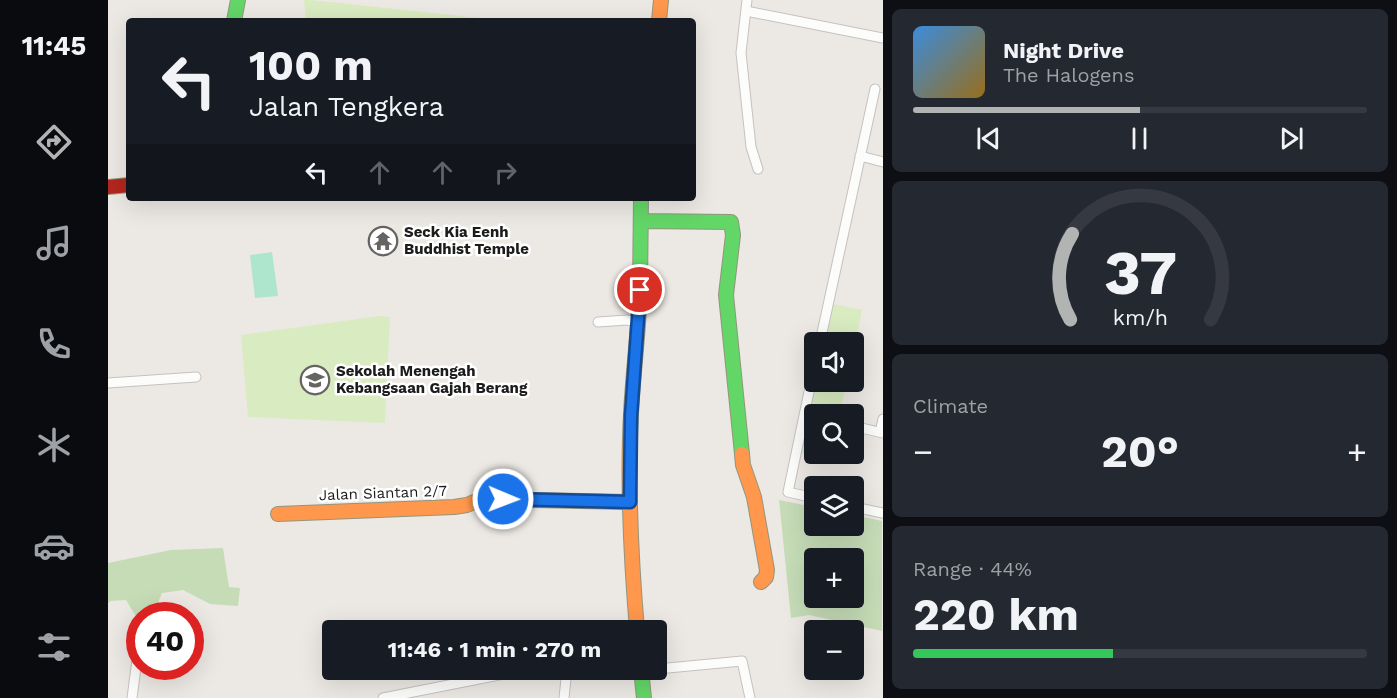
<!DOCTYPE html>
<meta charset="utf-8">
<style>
:root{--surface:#171b24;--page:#242831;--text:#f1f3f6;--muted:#9ea1a6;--line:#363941;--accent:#b2b3b3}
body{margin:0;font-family:"Work Sans",sans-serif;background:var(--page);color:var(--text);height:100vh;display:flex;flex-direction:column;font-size:22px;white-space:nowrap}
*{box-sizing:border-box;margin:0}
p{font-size:20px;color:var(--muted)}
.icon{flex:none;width:33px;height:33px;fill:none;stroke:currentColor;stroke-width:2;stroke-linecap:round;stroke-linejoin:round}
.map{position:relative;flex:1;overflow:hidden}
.panel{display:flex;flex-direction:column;gap:9px;padding:9px;background:#0d0f14;width:514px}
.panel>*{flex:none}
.banner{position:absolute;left:18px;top:18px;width:570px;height:183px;border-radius:6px;box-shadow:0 6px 24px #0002;background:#171b24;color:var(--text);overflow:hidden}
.fabs{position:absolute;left:696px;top:332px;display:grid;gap:12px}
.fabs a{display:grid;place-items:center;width:60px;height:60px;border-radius:6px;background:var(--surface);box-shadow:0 6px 24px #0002;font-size:30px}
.speed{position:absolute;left:18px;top:602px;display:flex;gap:12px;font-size:30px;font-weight:700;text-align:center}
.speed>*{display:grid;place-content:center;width:78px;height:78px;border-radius:50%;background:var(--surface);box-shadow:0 6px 24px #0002;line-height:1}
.speed .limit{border:9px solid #d22;background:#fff;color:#111}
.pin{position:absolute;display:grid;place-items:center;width:51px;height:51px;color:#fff;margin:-26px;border:3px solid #fff;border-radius:50%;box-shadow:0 2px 6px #0007}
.me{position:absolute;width:66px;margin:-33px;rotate:91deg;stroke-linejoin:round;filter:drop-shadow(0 0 4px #0008)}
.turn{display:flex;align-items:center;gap:21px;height:126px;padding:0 24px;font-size:27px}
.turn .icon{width:78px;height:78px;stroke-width:2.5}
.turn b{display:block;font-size:42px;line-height:51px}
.lanes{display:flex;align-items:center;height:57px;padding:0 24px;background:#0003;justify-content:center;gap:30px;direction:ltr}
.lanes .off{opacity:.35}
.big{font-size:45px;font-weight:700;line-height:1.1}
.panel .tile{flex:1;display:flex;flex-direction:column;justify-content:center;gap:9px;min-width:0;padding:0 21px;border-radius:9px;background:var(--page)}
.panel .dial{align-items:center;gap:0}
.dial svg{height:156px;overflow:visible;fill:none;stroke:var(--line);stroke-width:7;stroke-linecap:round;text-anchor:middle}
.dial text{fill:var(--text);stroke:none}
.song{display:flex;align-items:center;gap:18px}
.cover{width:72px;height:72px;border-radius:9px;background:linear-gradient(135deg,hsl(210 70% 55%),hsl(40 70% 35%))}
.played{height:6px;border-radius:3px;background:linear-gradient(90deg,var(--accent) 50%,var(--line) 50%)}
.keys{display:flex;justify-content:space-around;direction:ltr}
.heat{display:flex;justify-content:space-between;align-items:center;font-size:33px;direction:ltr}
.charge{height:9px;border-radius:4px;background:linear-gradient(90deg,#34c759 44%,var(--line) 0)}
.trip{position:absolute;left:214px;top:620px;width:345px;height:60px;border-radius:6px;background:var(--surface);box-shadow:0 6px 24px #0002;font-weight:700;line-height:60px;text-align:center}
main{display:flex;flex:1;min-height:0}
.tabs{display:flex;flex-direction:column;width:108px;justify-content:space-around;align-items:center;background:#090b0e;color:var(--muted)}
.tabs .icon{width:42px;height:42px}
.tabs .current{color:var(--accent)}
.tabs b{font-size:27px;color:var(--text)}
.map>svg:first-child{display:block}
.grass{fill:#d9ebc0}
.forest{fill:#c6dcb7;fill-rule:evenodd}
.pitch{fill:#ade6cc}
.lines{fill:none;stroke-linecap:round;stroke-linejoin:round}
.street-casing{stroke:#c4c2c0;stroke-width:11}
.fast-casing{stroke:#94957c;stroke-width:16}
.slow-casing{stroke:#94957c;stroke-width:16}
.jam-casing{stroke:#94957c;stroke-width:16}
.street{stroke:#fcfcfb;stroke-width:9}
.fast{stroke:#63d668;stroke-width:14}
.slow{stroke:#ff974d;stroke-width:14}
.jam{stroke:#b3261e;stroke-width:14}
.route-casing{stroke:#114b97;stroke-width:15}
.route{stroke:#1a73e8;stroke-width:10}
.labels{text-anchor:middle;stroke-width:5;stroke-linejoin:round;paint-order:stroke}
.poi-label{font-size:15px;font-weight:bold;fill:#1c1c1c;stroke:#fff;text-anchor:start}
.street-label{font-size:15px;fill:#1c1c1c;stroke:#fff}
</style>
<main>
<nav class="tabs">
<b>11:45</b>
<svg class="icon current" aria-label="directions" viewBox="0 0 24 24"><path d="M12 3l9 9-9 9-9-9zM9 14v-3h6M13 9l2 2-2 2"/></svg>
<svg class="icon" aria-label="music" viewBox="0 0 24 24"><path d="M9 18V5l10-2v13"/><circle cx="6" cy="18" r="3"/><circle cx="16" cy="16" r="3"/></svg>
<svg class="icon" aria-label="phone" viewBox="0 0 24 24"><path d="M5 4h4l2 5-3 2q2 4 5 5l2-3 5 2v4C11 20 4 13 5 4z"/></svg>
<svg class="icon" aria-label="climate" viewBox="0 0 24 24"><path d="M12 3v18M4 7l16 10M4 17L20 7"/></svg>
<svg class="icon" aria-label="car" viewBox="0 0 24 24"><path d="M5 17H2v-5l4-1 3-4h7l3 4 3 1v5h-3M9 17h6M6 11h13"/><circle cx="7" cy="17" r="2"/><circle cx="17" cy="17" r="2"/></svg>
<svg class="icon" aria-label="filters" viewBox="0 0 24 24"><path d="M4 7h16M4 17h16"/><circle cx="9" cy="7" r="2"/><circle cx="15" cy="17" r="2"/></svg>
</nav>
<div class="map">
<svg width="775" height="698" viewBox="0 0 775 698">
<rect width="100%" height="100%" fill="#ece9e4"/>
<path class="grass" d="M196 0H203L399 21H198Z
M725 304 754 310 746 350V342H716Z
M271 316 282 317 277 423 140 417 133 335Z
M708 381H739L732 414H706V453H723L722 460 692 453Z"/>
<path class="forest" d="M671 500 706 507V525H746V515L774 521V631L701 615 683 618ZM706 558H746V597H706Z
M115 548 121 587 132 588 130 606 102 604 75 590 54 593 45 615H32L31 618H29L18 600 3 601 0 603V563L63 550Z"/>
<path class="pitch" d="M164 252 170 296 147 298 142 255Z"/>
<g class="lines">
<g class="street-casing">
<path id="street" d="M639 0 633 53 643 147 650 169
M638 11 775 38
M752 156 775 162
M490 322 519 320 531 322
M712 342 767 89
M706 368 680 492 706 498
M0 383 88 377
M749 427 775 433
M772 432 775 419
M746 507 775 513
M549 669 634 661 642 698
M24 698 32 637
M275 698 417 670 546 669
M456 698 459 669"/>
</g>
<g class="fast-casing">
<path id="fast" d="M126 21 130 0
M533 221 623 222 625 235 618 295 634 454
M532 286 533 198
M533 669 536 698"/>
</g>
<g class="slow-casing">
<path id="slow" d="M551 21 553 0
M634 454 635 465 646 497 659 570 658 577 653 582
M170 514 346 507 359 505 373 499 522 502
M529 630C523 558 519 486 523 414 525 372 531 329 532 286"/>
</g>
<g class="jam-casing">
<path id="jam" d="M0 187 21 185"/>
</g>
<use href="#street" class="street"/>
<use href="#fast" class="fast"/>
<use href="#slow" class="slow"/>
<use href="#jam" class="jam"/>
</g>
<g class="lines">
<g class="route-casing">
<path id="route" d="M395 499 522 502 523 416 532 290"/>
</g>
<use href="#route" class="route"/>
</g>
<defs>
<g id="temple-ring" transform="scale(1.5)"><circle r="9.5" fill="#fff" stroke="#656462" stroke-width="1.5"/><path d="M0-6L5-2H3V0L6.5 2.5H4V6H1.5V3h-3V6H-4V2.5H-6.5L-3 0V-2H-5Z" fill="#656462"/></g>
<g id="school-ring" transform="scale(1.5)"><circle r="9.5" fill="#fff" stroke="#656462" stroke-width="1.5"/><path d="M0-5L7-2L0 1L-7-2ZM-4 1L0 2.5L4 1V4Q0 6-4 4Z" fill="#656462"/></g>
</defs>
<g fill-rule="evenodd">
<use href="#temple-ring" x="275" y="241"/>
<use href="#school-ring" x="207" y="380"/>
</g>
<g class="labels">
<g class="poi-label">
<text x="296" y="237">Seck Kia Eenh<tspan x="296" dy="17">Buddhist Temple</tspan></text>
<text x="228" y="376">Sekolah Menengah<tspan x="228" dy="17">Kebangsaan Gajah Berang</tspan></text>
</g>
<g class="street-label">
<text transform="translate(275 493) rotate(-2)" y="5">Jalan Siantan 2/7</text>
</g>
</g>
</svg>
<div class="fabs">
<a><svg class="icon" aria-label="sound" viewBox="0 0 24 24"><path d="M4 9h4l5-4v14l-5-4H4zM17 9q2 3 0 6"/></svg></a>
<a><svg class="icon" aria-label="search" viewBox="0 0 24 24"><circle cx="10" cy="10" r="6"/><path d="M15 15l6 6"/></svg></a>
<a><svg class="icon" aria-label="layers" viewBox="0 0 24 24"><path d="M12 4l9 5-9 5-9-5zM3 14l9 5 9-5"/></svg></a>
<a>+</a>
<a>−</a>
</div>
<div class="speed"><div class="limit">40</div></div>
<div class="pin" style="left:532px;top:290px;background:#d93025"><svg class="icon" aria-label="arrive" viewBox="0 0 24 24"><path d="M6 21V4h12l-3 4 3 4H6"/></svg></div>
<svg class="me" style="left:395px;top:499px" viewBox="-20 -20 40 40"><circle r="17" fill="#1a73e8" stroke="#fff" stroke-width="3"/><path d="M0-11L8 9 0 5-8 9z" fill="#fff"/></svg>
<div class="trip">11:46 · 1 min · 270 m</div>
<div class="banner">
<div class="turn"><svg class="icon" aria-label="left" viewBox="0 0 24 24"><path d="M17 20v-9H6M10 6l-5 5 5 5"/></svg><div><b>100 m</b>Jalan Tengkera</div></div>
<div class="lanes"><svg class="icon" aria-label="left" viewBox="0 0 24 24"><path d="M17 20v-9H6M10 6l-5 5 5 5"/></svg><svg class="icon off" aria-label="ahead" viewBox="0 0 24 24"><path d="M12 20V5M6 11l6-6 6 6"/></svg><svg class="icon off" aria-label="ahead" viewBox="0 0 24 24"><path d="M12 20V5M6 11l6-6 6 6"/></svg><svg class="icon off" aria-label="right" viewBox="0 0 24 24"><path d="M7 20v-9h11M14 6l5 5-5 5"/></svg></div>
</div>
</div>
<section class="panel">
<div class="tile">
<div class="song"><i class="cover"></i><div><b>Night Drive</b><p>The Halogens</p></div></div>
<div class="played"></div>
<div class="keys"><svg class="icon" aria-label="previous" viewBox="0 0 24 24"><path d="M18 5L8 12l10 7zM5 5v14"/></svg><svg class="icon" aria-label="pause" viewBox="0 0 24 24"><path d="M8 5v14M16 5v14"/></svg><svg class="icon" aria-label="next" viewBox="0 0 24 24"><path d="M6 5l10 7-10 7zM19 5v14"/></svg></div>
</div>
<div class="tile dial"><svg viewBox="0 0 100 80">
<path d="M14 69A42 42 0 1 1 86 69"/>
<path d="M14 69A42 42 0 0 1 15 25" stroke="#b2b3b3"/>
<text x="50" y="56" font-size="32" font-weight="700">37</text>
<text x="50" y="72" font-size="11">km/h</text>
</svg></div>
<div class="tile"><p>Climate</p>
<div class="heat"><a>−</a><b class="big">20°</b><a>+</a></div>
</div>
<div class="tile"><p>Range · 44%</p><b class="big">220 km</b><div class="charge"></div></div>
</section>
</main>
